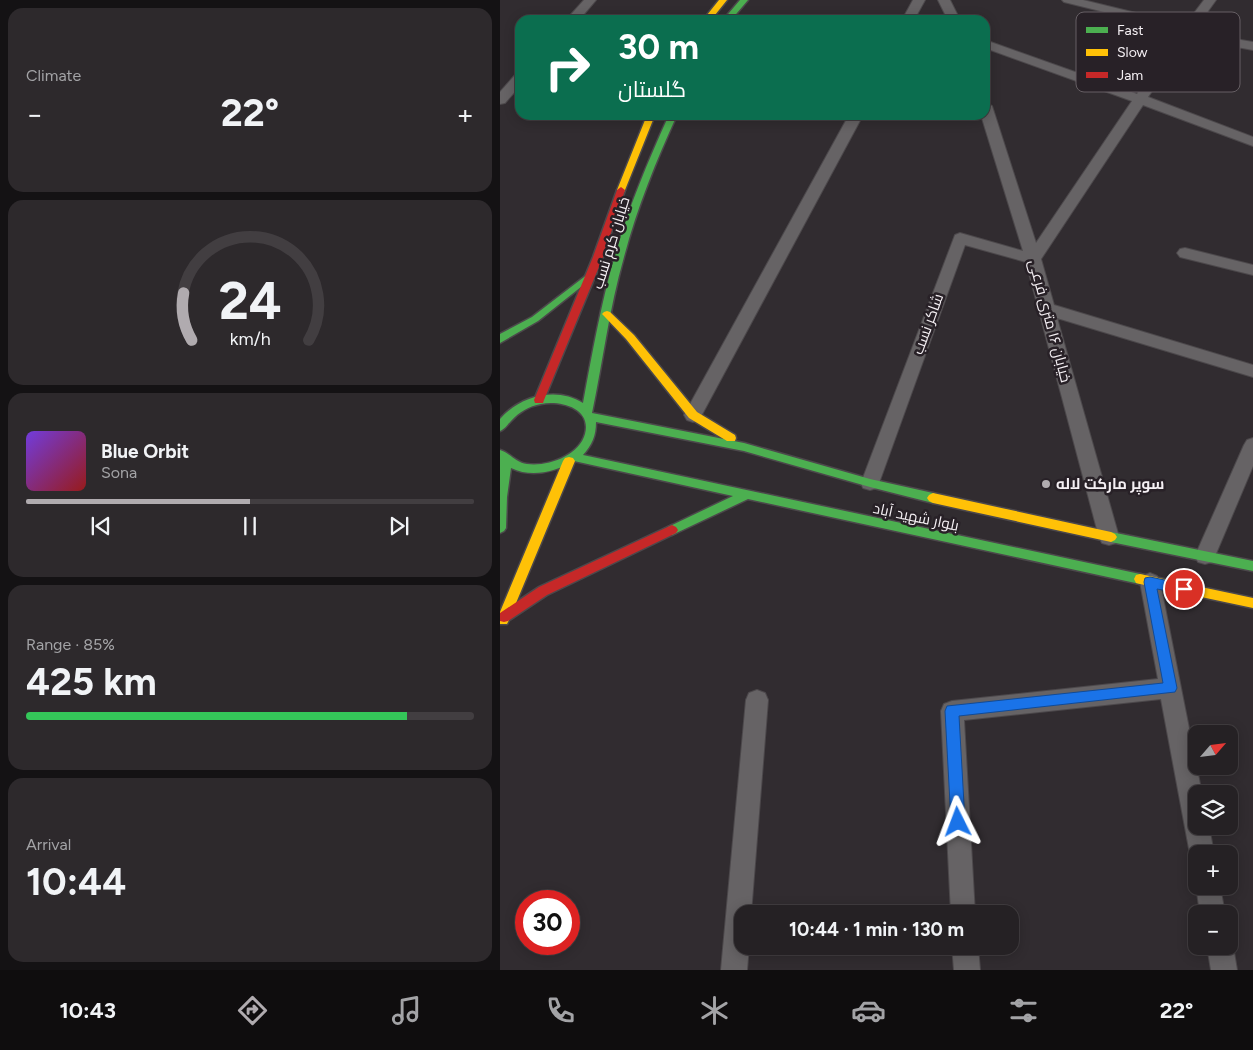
<!DOCTYPE html>
<meta charset="utf-8">
<style>
:root{--surface:#252124;--page:#2d292c;--text:#f1f3f6;--muted:#a3a3a6;--line:#423e41;--accent:#b0abaf}
body{margin:0;font-family:Figtree,Cairo,sans-serif;background:var(--page);color:var(--text);height:100vh;display:flex;flex-direction:column;font-size:19px;white-space:nowrap}
*{box-sizing:border-box;margin:0}
p{font-size:16px;color:var(--muted)}
.icon{flex:none;width:28px;height:28px;fill:none;stroke:currentColor;stroke-width:2;stroke-linecap:round;stroke-linejoin:round}
.map{position:relative;flex:1;overflow:hidden}
.panel{display:flex;flex-direction:column;gap:8px;padding:8px;background:#141214;width:500px}
.panel>*{flex:none}
.top-card{position:absolute;left:15px;top:15px;width:475px;height:105px;border-radius:15px;box-shadow:0 2px 12px #0003,0 0 0 1px var(--line);background:#0b6e4f;color:#fff;overflow:hidden}
.needle{width:32px;rotate:62deg}
.tools{position:absolute;left:688px;top:725px;display:grid;gap:10px}
.tools a{display:grid;place-items:center;width:50px;height:50px;border-radius:10px;background:var(--surface);box-shadow:0 2px 12px #0003,0 0 0 1px var(--line);font-size:25px}
.speed{position:absolute;left:15px;top:890px;display:flex;gap:10px;font-size:25px;font-weight:700;text-align:center}
.speed>*{display:grid;place-content:center;width:65px;height:65px;border-radius:50%;background:var(--surface);box-shadow:0 2px 12px #0003,0 0 0 1px var(--line);line-height:1}
.speed .limit{border:8px solid #d22;background:#fff;color:#111}
.pin{position:absolute;display:grid;place-items:center;width:42px;height:42px;color:#fff;margin:-21px;border:2px solid #fff;border-radius:50%;box-shadow:0 1px 5px #0007}
.me{position:absolute;width:55px;margin:-28px;rotate:357deg;stroke-linejoin:round;filter:drop-shadow(0 0 4px #0008)}
.turn{display:flex;align-items:center;gap:18px;height:105px;padding:0 20px;font-size:22px}
.turn .icon{width:65px;height:65px;stroke-width:2.5}
.turn b{display:block;font-size:35px;line-height:42px}
.big{font-size:38px;font-weight:700;line-height:1.1}
.panel .card{flex:1;display:flex;flex-direction:column;justify-content:center;gap:8px;min-width:0;padding:0 18px;border-radius:15px;background:var(--page)}
.panel .dial{align-items:center;gap:0}
.dial svg{height:130px;overflow:visible;fill:none;stroke:var(--line);stroke-width:7;stroke-linecap:round;text-anchor:middle}
.dial text{fill:var(--text);stroke:none}
.song{display:flex;align-items:center;gap:15px}
.cover{width:60px;height:60px;border-radius:8px;background:linear-gradient(135deg,hsl(260 70% 55%),hsl(0 70% 35%))}
.played{height:5px;border-radius:2px;background:linear-gradient(90deg,var(--accent) 50%,var(--line) 50%)}
.keys{display:flex;justify-content:space-around;direction:ltr}
.heat{display:flex;justify-content:space-between;align-items:center;font-size:28px;direction:ltr}
.charge{height:8px;border-radius:4px;background:linear-gradient(90deg,#34c759 85%,var(--line) 0)}
.trip{position:absolute;left:234px;top:905px;width:285px;height:50px;border-radius:15px;background:var(--surface);box-shadow:0 2px 12px #0003,0 0 0 1px var(--line);font-weight:700;line-height:50px;text-align:center}
.dock{display:flex;height:80px;justify-content:space-around;align-items:center;background:#0f0d0e;color:var(--muted)}
.dock .icon{width:35px;height:35px}
.dock .on{color:var(--accent)}
.dock b{font-size:22px;color:var(--text)}
main{display:flex;flex:1;min-height:0}
.map>svg:first-child{display:block}
.lines{fill:none;stroke-linecap:round;stroke-linejoin:round}
.street-casing{stroke:#4c484b;stroke-width:2}
.fast-casing{stroke:#4c484b;stroke-width:3}
.slow-casing{stroke:#4c484b;stroke-width:3}
.jam-casing{stroke:#4c484b;stroke-width:3}
.street{fill:#666365;fill-rule:evenodd}
.fast{fill:#4caf50;fill-rule:evenodd}
.slow{fill:#ffc107;fill-rule:evenodd}
.jam{fill:#c62828;fill-rule:evenodd}
.route{fill:#1a73e8;stroke:#114b97}
.poi-dot{fill:#b0abaf;stroke:#282127;stroke-width:2}
.labels{text-anchor:middle;stroke-width:5;stroke-linejoin:round;paint-order:stroke}
.street-label{font-size:15px;fill:#f5f0f4;stroke:#282127}
.poi-label{font-size:15px;font-weight:bold;fill:#f5f0f4;stroke:#282127;text-anchor:start}
.key{fill:#282127;stroke:#665f64;stroke-width:1}
.key-label{font-size:14px;fill:#f5f0f4}
</style>
<main>
<section class="panel">
<div class="card"><p>Climate</p>
<div class="heat"><a>−</a><b class="big">22°</b><a>+</a></div>
</div>
<div class="card dial"><svg viewBox="0 0 100 80">
<path d="M14 69A42 42 0 1 1 86 69"/>
<path d="M14 69A42 42 0 0 1 9 40" stroke="#b0abaf"/>
<text x="50" y="56" font-size="32" font-weight="700">24</text>
<text x="50" y="72" font-size="11">km/h</text>
</svg></div>
<div class="card">
<div class="song"><i class="cover"></i><div><b>Blue Orbit</b><p>Sona</p></div></div>
<div class="played"></div>
<div class="keys"><svg class="icon" aria-label="previous" viewBox="0 0 24 24"><path d="M18 5L8 12l10 7zM5 5v14"/></svg><svg class="icon" aria-label="pause" viewBox="0 0 24 24"><path d="M8 5v14M16 5v14"/></svg><svg class="icon" aria-label="next" viewBox="0 0 24 24"><path d="M6 5l10 7-10 7zM19 5v14"/></svg></div>
</div>
<div class="card"><p>Range · 85%</p><b class="big">425 km</b><div class="charge"></div></div>
<div class="card"><p>Arrival</p><b class="big">10:44</b></div>
</section>
<div class="map">
<svg width="753" height="970" viewBox="0 0 753 970">
<rect width="100%" height="100%" fill="#312c30"/>
<g class="lines">
<g class="street-casing">
<path id="street" d="M84 0H96L79 20H66Z
M413 0H425L414 20H402Z
M438 0H450L460 20H448Z
M562 0H583L685 25 704 0H716L693 32 753 42V50L688 38 648 97 753 137V146L643 105 541 259 554 305 753 365V377L557 318 619 537 616 543 609 545 602 543 599 537 526 262 465 245 379 483 377 488 370 490 363 488 361 483 455 235 460 233 523 251 481 115H485V102L492 106 536 243 632 101 485 48V40L637 94 681 31 564 2Z
M20 74V86L5 103 0 104V92L15 75Z
M349 115H363L199 420 193 422 187 420 184 415Z
M685 248 753 265V275L680 257 677 253 680 249Z
M753 438V466L715 556 712 562 705 564 698 562 695 556 744 445 747 440Z
M650 573 657 576 660 582 702 794H696V826H709L714 854H696V864L693 863 690 854 661 699 464 720 475 914H451L441 711 444 704 452 701 658 679 640 582 643 576Z
M257 690 265 693 268 700 251 914H242V946H249L247 970H221L246 700 249 693Z
M696 885 720 886 725 914H700Z
M729 937 733 946 737 970H711L707 946H729Z
M452 946H478L480 970H454Z"/>
</g>
<g class="fast-casing">
<path id="fast" d="M240 0H248L231 20H223Z
M169 115H177C156 161 137 208 124 257 109 309 103 361 92 413L244 443 370 479 433 493 437 495 439 498 437 501 433 503 370 487 244 451 96 422C96 436 92 445 83 455L640 574 644 575 646 579 644 583 640 584 248 499 172 535 168 533 166 530 168 527 233 496 74 461C54 472 32 478 11 468L7 497 6 528 4 531 0 533V450C10 453 16 463 27 464 47 467 79 456 85 434 92 408 60 400 41 404 29 406 19 412 11 421 7 425 5 429 0 431V419C20 396 56 386 83 403 92 354 101 305 114 258 128 209 148 161 169 115Z
M88 274 91 275V279L38 321 0 343V334L32 317Z
M611 532 753 561V571L611 542 607 540 605 537 607 534Z"/>
</g>
<g class="slow-casing">
<path id="slow" d="M219 0H227L211 20H203Z
M147 115H155L125 190 124 192H118L117 190Z
M107 311 110 312 134 335 197 412 235 435 236 438 235 441H227L189 418 126 339 104 316 102 314 104 312Z
M69 457 73 458 75 461 9 620 7 624H0V612L63 461 65 458Z
M433 493 611 532 615 534 617 537 615 540 611 542 433 503 429 501 427 498 429 495Z
M640 574 753 598V608L640 584 636 583 634 579 636 575Z"/>
</g>
<g class="jam-casing">
<path id="jam" d="M121 187 125 190 103 257 44 400 43 403H35L34 400 93 257 117 190Z
M172 525 176 527 178 530 176 533 47 595 8 621 4 622 0 621V613L39 587Z"/>
</g>
<use href="#street" class="street"/>
<use href="#fast" class="fast"/>
<use href="#slow" class="slow"/>
<use href="#jam" class="jam"/>
</g>
<path class="route" d="M650 577 684 584 688 585 690 589 688 593 684 594 657 589 677 688 675 692 459 716 465 822 463 827 458 829 453 827 451 822 445 711 447 706 663 683 644 582 645 578Z"/>
<circle class="poi-dot" cx="546" cy="484" r="5"/>
<g class="labels">
<g class="street-label">
<text transform="translate(111 243) rotate(-73)" y="5">خیابان کرم نسب</text>
<text transform="translate(550 321) rotate(75)" y="5">خیابان ۱۶ متری فرعی</text>
<text transform="translate(428 324) rotate(-70)" y="5">شاکر نسب</text>
<text transform="translate(416 517) rotate(12)" y="5">بلوار شهید آباد</text>
</g>
<g class="poi-label">
<text x="556" y="489">سوپر مارکت لاله</text>
</g>
</g>
<rect x="576" y="12" width="164" height="80" rx="8" class="key"/>
<rect x="586" y="27" width="22" height="6" fill="#4caf50"/>
<rect x="586" y="49" width="22" height="7" fill="#ffc107"/>
<rect x="586" y="72" width="22" height="6" fill="#c62828"/>
<g class="key-label">
<text x="617" y="35">Fast</text>
<text x="617" y="57">Slow</text>
<text x="617" y="80">Jam</text>
</g>
</svg>
<div class="tools">
<a><svg class="needle" viewBox="-14 -14 28 28"><path d="M0-13l5 13h-10z" fill="#e53935"/><path d="M0 13l5-13h-10z" fill="#a3a3a6"/></svg></a>
<a><svg class="icon" aria-label="layers" viewBox="0 0 24 24"><path d="M12 4l9 5-9 5-9-5zM3 14l9 5 9-5"/></svg></a>
<a>+</a>
<a>−</a>
</div>
<div class="speed"><div class="limit">30</div></div>
<div class="pin" style="left:684px;top:589px;background:#d93025"><svg class="icon" aria-label="arrive" viewBox="0 0 24 24"><path d="M6 21V4h12l-3 4 3 4H6"/></svg></div>
<svg class="me" style="left:458px;top:822px" viewBox="-20 -20 40 40"><path d="M0-17L14 15 0 8-14 15z" fill="#1a73e8" stroke="#fff" stroke-width="4"/></svg>
<div class="trip">10:44 · 1 min · 130 m</div>
<div class="top-card">
<div class="turn"><svg class="icon" aria-label="right" viewBox="0 0 24 24"><path d="M7 20v-9h11M14 6l5 5-5 5"/></svg><div><b>30 m</b>گلستان</div></div>
</div>
</div>
</main>
<nav class="dock">
<b>10:43</b>
<svg class="icon on" aria-label="directions" viewBox="0 0 24 24"><path d="M12 3l9 9-9 9-9-9zM9 14v-3h6M13 9l2 2-2 2"/></svg>
<svg class="icon" aria-label="music" viewBox="0 0 24 24"><path d="M9 18V5l10-2v13"/><circle cx="6" cy="18" r="3"/><circle cx="16" cy="16" r="3"/></svg>
<svg class="icon" aria-label="phone" viewBox="0 0 24 24"><path d="M5 4h4l2 5-3 2q2 4 5 5l2-3 5 2v4C11 20 4 13 5 4z"/></svg>
<svg class="icon" aria-label="climate" viewBox="0 0 24 24"><path d="M12 3v18M4 7l16 10M4 17L20 7"/></svg>
<svg class="icon" aria-label="car" viewBox="0 0 24 24"><path d="M5 17H2v-5l4-1 3-4h7l3 4 3 1v5h-3M9 17h6M6 11h13"/><circle cx="7" cy="17" r="2"/><circle cx="17" cy="17" r="2"/></svg>
<svg class="icon" aria-label="filters" viewBox="0 0 24 24"><path d="M4 7h16M4 17h16"/><circle cx="9" cy="7" r="2"/><circle cx="15" cy="17" r="2"/></svg>
<b>22°</b>
</nav>
